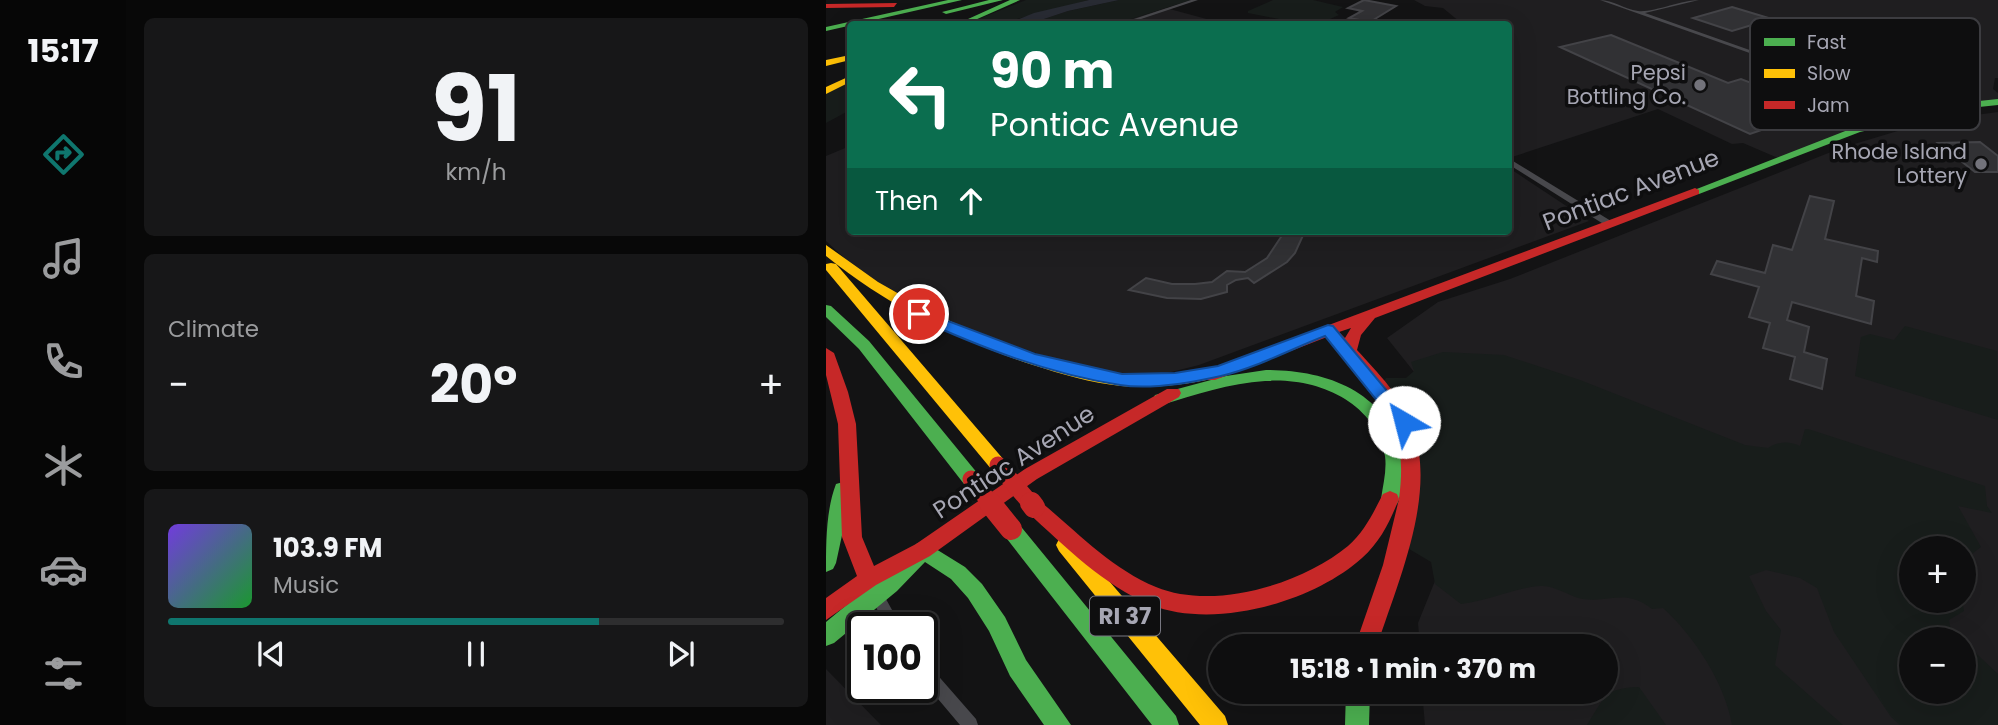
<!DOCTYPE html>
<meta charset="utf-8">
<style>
:root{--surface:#0e0e0f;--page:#171718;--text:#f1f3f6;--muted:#9b9c9e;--line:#2e2e2f;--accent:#0f766e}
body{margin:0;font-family:Poppins,sans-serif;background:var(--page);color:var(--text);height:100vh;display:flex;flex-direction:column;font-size:26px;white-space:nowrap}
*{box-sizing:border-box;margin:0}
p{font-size:23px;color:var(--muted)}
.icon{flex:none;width:38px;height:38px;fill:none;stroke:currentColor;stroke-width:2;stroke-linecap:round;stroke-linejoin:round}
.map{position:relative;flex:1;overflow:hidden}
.drawer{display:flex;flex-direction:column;gap:18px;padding:18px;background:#080808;width:700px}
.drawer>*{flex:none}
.hud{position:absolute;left:21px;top:21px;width:665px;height:214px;border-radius:7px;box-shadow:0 7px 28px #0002,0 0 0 2px var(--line);background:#0b6e4f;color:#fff;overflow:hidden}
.controls{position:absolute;left:1073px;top:536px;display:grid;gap:14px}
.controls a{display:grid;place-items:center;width:77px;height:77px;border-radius:50%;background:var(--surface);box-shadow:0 7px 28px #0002,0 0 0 2px var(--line);font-size:35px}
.speed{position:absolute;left:21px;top:612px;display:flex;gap:14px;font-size:35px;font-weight:700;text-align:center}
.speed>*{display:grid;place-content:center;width:91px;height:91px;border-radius:50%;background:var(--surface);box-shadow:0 7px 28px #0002,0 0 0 2px var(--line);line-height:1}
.speed .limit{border:4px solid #111;border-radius:10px;background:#fff;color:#111}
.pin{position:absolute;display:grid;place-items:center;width:60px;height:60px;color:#fff;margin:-30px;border:4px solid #fff;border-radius:50%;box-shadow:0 2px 7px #0007}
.me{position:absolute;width:77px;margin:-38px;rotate:323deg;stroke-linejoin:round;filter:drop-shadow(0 0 5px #0008)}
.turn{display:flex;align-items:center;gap:24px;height:147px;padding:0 28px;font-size:32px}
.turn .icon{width:91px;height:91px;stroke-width:2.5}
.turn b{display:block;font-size:49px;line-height:60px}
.then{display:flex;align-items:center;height:66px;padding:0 28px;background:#0003;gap:14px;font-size:26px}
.big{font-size:52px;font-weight:700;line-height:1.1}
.drawer .tile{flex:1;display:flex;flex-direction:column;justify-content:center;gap:10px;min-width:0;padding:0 24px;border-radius:10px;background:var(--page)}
.drawer .dial{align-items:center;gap:0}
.dial b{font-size:91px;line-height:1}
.song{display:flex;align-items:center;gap:21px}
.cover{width:84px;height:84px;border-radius:10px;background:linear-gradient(135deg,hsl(260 70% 55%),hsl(130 70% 35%))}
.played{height:7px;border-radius:4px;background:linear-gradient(90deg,var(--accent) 70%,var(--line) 70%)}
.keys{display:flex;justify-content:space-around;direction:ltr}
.heat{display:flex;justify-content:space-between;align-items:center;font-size:38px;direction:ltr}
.trip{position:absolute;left:382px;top:634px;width:410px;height:70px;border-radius:35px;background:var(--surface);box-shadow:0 7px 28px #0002,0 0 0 2px var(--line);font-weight:700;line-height:70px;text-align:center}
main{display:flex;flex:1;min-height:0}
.tabs{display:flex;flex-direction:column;width:126px;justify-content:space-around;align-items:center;background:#060606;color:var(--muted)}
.tabs .icon{width:49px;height:49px}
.tabs .on{color:var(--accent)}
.tabs b{font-size:32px;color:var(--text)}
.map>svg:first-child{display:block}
.built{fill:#1f1e20;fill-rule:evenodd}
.green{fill:#181d1b}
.water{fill:#282b33}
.building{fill:#313134;stroke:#434347;stroke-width:2}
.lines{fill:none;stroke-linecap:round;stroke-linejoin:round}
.street{fill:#48484c;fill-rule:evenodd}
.fast{fill:#4caf50;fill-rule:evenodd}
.slow{fill:#ffc107;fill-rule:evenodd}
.jam{fill:#c62828;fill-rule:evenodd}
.jam-bridge-far1{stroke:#c62828;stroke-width:17}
.jam-bridge{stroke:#c62828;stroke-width:22}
.route{fill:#1a73e8;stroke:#114b97;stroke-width:2}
.poi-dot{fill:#73737b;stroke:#0e0e0f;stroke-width:2.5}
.labels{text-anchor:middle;stroke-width:7;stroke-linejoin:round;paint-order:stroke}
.far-poi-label{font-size:21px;fill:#a6a6b3;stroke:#0e0e0f;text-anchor:end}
.shield{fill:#0e0e0f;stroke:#787882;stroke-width:2}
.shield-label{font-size:23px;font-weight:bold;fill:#a6a6b3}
.street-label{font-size:24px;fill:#a6a6b3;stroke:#0e0e0f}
.key{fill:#0e0e0f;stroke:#3c3c40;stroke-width:2}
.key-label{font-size:19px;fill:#a6a6b3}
</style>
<main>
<nav class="tabs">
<b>15:17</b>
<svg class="icon on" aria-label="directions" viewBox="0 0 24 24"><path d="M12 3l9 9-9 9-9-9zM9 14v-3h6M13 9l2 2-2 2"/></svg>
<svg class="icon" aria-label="music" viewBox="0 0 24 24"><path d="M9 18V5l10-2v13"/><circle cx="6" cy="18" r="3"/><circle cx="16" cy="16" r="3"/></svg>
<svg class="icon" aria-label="phone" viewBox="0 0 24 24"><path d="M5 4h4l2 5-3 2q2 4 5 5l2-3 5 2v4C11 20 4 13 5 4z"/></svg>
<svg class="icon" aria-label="climate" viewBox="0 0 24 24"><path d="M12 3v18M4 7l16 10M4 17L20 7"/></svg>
<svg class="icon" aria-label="car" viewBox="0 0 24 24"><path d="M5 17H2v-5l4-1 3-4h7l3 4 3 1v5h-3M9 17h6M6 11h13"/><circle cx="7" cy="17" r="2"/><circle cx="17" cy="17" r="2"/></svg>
<svg class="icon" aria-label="filters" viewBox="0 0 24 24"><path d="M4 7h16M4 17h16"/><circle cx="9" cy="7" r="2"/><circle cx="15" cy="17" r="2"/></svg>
</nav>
<section class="drawer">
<div class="tile dial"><b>91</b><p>km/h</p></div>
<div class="tile"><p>Climate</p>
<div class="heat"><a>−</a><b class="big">20°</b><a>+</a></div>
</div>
<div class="tile">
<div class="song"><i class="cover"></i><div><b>103.9 FM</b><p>Music</p></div></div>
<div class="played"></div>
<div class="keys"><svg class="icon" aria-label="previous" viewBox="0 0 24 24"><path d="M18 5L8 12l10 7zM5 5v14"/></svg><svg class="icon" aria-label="pause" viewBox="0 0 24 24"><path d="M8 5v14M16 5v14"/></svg><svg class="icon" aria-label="next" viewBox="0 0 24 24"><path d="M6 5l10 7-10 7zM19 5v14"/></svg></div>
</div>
</section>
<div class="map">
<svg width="1172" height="725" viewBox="0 0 1172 725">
<rect width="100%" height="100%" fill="#131314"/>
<path class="built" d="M588 0H1172V78H1169L1167 89 1172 93V102L1074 117 952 158 917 143 906 144 832 109 683 158 682 24H626L634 22 617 8 599 6Z
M340 8 399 24H289Z
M1172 112V725H599L596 691H779V646H594L592 623 632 524V427L561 338 612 302 684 279 1015 148 1105 121ZM1085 548H1138V600H1085ZM1085 639H1138V691H1085Z
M24 146V231H682L683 168 763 221 373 365 341 373 297 374 219 356 153 334 79 300 28 267 0 241V156Z
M0 669 55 725H0Z"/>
<path class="green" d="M200 0H263L191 19 181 24H140Z
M293 0H365L289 24H203L242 11Z
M447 0H487L517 7 509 12 513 15 493 24H479L422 13V11Z
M24 81V110L0 123V93Z
M1079 326 1171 351 1172 420 1029 376 1035 337 1044 334 1068 340Z
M617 352 678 355 754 380 919 445 942 448C952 441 964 441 974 446L979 429H982L1159 486 1161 506 1166 513 1132 506 1155 547 1138 560V548H1085V600H1136L1138 611 1123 620 1125 630 1134 639H1085V691H1138V642L1172 674V725H1074L1065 717 1008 632 991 588 974 578 940 570 923 576 940 611 955 630 949 665 1017 725H906C899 683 868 636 837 608L826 609C799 588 785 603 757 599 744 597 729 585 715 586 691 587 662 601 635 604L609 584 605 562 573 543 587 486 554 387 560 378H580L588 371 585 362Z
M813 687 840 725H761C779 697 778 688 813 687Z"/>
<path class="water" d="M263 0H293L242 11 203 24H181L208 13Z"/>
<path class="building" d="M538 0 570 6 544 22 523 18 536 11 522 8Z
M906 7 946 19 906 31 867 18Z
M785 35 902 83 915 79 980 104 965 109 979 115 924 134 734 47Z
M1154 142 1172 156V172H1149L1112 143Z
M984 196 1008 201 999 239 1052 251 1051 262 1036 258 1030 296 1048 301 1045 324 966 302 961 320 983 327 978 352 1001 359 996 389 964 379 969 357 937 348 944 323 923 317 933 287 885 274 891 261 939 273 947 245 966 250Z
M459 231H479L469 253 461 262 428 283 422 278 410 280 401 285V292L375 299 341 298 303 290 320 278 346 284H369L386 282 401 271 419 272 441 258Z"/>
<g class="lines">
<path class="street" d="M365 0H372L300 24H293Z
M774 0C787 0 798 9 812 11 826 13 856 0 873 0L819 13 1101 113 1096 114Z
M569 20 582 23 583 24 567 23Z
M634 22 636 24H629L630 23Z
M682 158 785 221 786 223 782 226 779 225 682 164Z
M50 588 55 590 76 628H61L43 594 45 590Z
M96 661 101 663 150 719 152 725H134L96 680Z"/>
<path class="fast" d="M122 0H136L0 31V27Z
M163 0H177L120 14 116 12Z
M184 0H194L140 24H131Z
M1172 99V105L1134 109 1034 132 873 194H865L863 192 1027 128 1134 103Z
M0 305 5 306 43 341 152 474 154 479 152 484 145 486 138 484 33 349 0 317Z
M440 370C499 370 558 390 575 452 580 467 578 490 571 504L564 507 557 504 555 499C557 485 561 470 559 456 549 401 490 377 439 381 404 383 369 395 335 405L329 403 327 399 329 395 400 376Z
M17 482 24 484 26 489 10 563 7 569 0 572C0 543 0 510 10 484Z
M185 521 192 523 350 716 353 725H326L178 535 175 529 178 523Z
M97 541 139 567 156 584 179 617 200 660 245 725H218L184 676 163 631 142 598 125 579 99 562 71 591 8 643 0 646V622L87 550 90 544Z
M520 691H544L543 725H519Z"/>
<path class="slow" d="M24 55V60L0 66V60Z
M24 76V82L0 94V87Z
M0 245 52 282 103 311 156 336 222 359 272 371 307 375 345 374 395 366 403 371 401 375C367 384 330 389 295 386 265 383 235 374 207 365 131 340 62 306 0 256Z
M5 263 10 264 178 460 181 465 178 470 172 472 166 470 0 270V264Z
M240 537 247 539 399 716 402 725H374L233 551 230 545 233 539Z"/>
<path class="jam" d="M71 3 68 7 0 8V4Z
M869 188 873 190V194L549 318 535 335 531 350C552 373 577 398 587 428 611 495 572 581 551 646H529L557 565 573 499C564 521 555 541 536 558 487 602 389 630 325 605 277 585 240 547 201 512L198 507 201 502 208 499 215 502C251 532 286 569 330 587 388 611 476 584 522 546 539 531 547 513 557 494L564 491 571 494 573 499C584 416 551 392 501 337L389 380H377L375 376 377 372ZM525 328 519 338 513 332Z
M0 348 8 353 22 392 30 424 36 537 48 566 90 544 199 469 341 389H353L355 393 353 397 211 479 104 556 50 585 0 620V598L31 576 16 537 12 424 0 375Z"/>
<path class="jam-bridge-far1" d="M172 465 206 505
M145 479 166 505"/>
<path class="jam-bridge" d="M164 503 185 529
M205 503 208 507"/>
</g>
<path class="route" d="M93 310 209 354 296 374 349 373 392 366 502 325 507 326 587 422 584 427H572L499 336C465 349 430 368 395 376 364 383 326 390 294 385 222 374 154 347 88 317L86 314Z"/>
<g class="poi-dot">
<circle cx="874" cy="85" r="7"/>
<circle cx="1155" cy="164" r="7"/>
</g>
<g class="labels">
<g class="far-poi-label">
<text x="860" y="80">Pepsi<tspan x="860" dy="24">Bottling Co.</tspan></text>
<text x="1141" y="159">Rhode Island<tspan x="1141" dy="24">Lottery</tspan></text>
</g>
<rect class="shield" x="264" y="596.5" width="70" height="39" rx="5"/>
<g class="shield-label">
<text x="299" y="624">RI 37</text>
</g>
<g class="street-label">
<text transform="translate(805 190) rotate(-21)" y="8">Pontiac Avenue</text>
<text transform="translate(188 462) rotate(-33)" y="8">Pontiac Avenue</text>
</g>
</g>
<rect x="924" y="18" width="230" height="112" rx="10" class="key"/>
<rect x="938" y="38" width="31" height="8" fill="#4caf50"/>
<rect x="938" y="69" width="31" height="9" fill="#ffc107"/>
<rect x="938" y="101" width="31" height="8" fill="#c62828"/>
<g class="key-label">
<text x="981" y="49">Fast</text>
<text x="981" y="80">Slow</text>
<text x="981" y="112">Jam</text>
</g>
</svg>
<div class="controls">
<a>+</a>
<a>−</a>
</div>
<div class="speed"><div class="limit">100</div></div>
<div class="pin" style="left:93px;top:314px;background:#d93025"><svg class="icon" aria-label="arrive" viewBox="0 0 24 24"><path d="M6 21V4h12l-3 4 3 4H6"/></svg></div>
<svg class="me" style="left:578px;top:422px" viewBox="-20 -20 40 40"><circle r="19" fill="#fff"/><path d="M0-13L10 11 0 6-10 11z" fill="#1a73e8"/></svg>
<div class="trip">15:18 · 1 min · 370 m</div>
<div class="hud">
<div class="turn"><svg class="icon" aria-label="left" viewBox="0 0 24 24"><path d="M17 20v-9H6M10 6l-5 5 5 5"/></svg><div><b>90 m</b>Pontiac Avenue</div></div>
<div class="then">Then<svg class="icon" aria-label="ahead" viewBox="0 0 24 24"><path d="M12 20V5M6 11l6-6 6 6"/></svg></div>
</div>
</div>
</main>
